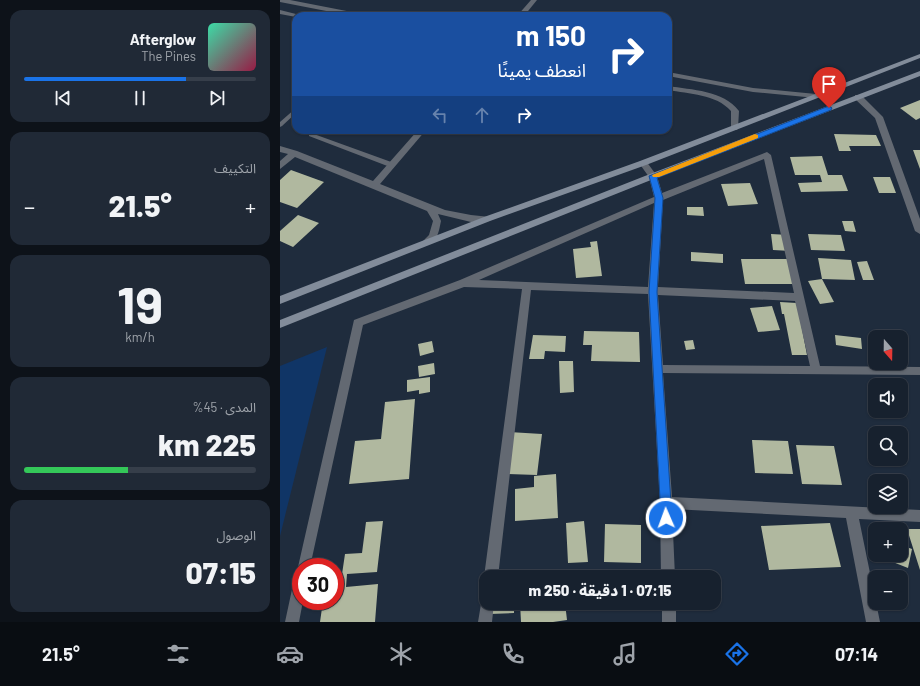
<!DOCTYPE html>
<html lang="ar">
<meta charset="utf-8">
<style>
:root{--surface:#17212e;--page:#202936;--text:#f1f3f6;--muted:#9ea3aa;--line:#363e4a;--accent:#1a73e8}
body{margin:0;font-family:Barlow,"Noto Sans Arabic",sans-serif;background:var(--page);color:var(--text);direction:rtl;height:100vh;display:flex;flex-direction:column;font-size:15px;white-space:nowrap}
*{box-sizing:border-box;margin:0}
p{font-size:13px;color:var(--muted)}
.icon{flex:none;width:22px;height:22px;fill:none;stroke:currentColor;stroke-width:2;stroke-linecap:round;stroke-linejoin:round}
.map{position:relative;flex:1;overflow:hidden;direction:ltr}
.side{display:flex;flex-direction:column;gap:10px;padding:10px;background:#0d1219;width:280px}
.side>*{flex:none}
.top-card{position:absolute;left:12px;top:12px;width:380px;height:122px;border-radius:12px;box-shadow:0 1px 3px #0004,0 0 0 1px var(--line);direction:rtl;background:#1a4fa0;color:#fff;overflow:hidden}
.needle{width:26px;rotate:160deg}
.tools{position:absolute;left:588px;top:330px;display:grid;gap:8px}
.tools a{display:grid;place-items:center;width:40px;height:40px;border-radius:8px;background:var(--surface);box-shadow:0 1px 3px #0004,0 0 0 1px var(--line);font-size:20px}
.speed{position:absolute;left:12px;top:558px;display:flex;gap:8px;font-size:20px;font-weight:700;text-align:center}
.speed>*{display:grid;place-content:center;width:52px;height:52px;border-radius:50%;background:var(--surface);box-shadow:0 1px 3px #0004,0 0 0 1px var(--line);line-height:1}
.speed .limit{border:6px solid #d22;background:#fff;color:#111}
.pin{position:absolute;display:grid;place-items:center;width:34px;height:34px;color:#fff;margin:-41px -17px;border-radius:50% 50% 50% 0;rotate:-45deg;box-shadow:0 0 4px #0007}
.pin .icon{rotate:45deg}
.me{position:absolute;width:44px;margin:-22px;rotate:358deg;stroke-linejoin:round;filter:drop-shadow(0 0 3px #0008)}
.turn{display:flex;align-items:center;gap:14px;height:84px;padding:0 20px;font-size:18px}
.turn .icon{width:52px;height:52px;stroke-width:2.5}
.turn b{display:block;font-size:28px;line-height:34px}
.lanes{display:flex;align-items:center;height:38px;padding:0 20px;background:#0003;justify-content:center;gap:20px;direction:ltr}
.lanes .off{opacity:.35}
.big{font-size:30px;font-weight:800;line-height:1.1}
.side .card{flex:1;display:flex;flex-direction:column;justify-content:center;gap:6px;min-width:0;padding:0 14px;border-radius:12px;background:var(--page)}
.side .dial{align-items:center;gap:0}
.dial b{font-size:52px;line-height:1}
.song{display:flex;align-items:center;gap:12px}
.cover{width:48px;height:48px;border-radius:6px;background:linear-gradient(135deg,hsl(160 70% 55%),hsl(340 70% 35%))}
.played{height:4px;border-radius:2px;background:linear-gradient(90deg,var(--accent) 70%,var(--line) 70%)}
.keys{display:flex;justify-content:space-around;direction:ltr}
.heat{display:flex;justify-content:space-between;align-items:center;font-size:22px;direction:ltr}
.charge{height:6px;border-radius:3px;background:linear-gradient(90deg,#34c759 45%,var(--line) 0)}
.trip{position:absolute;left:199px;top:570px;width:242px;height:40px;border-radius:12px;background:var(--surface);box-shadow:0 1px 3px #0004,0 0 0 1px var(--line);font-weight:800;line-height:40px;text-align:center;direction:rtl}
.menu{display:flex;height:64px;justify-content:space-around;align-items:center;background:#090d12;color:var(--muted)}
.menu .icon{width:28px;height:28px}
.menu .on{color:var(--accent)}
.menu b{font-size:18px;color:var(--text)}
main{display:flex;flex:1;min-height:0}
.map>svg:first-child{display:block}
.green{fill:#103566}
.building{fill:#b0b89f}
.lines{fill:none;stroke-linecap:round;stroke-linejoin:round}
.lane{fill:#636972;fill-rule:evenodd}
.street{fill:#636972;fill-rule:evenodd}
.secondary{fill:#828c9a;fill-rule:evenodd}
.route{fill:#1a73e8;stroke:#114b97}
.slow{fill:#f59e0b}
</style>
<main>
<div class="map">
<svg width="640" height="622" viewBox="0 0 640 622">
<rect width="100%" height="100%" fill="#1f2c3d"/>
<path class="green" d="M47 347 0 536V366Z"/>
<path class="building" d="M640 100V118L636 120 620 108Z
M554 134 596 135 601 146H569L571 151H559Z
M633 150H640V169Z
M542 156 548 175H562L568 191 521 192 518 183 542 182 540 175H515L510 157Z
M11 170 44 182 17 208 0 202V180Z
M593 177H610L616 193H599Z
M470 183 478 204 448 206 441 184Z
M407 207H423L424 216 407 215Z
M18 215 39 223 13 247 0 241V231Z
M562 221H573L576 232 565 231Z
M491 234 509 235 511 251 493 250Z
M528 234 561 235 565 251 531 250Z
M317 241 322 276 296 278 293 249 311 247 310 242Z
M411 252 443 254V263L411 261Z
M538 258 571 260 575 280 542 279Z
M461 259H511L517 284H465Z
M587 261 594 280H583L577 262Z
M542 279 554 302 540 304 528 281Z
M500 302 517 303 527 355H512L504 314H502Z
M492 306 500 330 478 332 470 308Z
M304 331 359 332 360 362 311 361 312 345H303Z
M253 335 286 336 285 352 265 351 264 359H249Z
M555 335 581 338 582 349 556 345Z
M589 339H595V355Z
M413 340 415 349 406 350 404 341Z
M152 341 154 352 140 356 138 344Z
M279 361H293L294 392 280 393Z
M154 363 155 374 139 377 138 366Z
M150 377V392L139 394V390L127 392V380Z
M135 399 129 479 69 484 75 441 101 439 105 402Z
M229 432 262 434 257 475 224 474Z
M472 440 508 441 513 474 475 473Z
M516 445 554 446 562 485 522 484Z
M276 474 278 518 235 521V489L254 487V476Z
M103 521 97 572 67 574 66 587 98 584 95 622H40L43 601H55V581H61L65 554 82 553 86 522Z
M304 521 308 562 288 563 286 523Z
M550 523 561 567 489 570 481 526Z
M325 524 361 525V563L324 562Z
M627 529H640V570Z
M621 545 632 549 628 568 595 555H621Z
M265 569 266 577H238V573Z
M235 571V577H211V572Z
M209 603H234V613L209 614Z
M240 603H285L287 620 273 622H241Z"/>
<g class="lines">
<path class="lane" d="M16 108V113L2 126 0 127V122Z
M31 133 114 163 115 165 112 167H110L29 136V134Z"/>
<path class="street" d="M0 0H10L82 14 85 16H72L0 2Z
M251 0H257L244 16H237Z
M0 10 24 16 16 17 0 14Z
M388 72 473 88 536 94 540 96 536 98 473 92 388 76Z
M388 86C412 90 443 90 459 111L458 128 457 130H451V111C436 94 409 94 388 90Z
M575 95H581L603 117 640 219V234L635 231 595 118 575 99Z
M138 130H146L100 184 165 210 191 215 210 217 211 219 210 221 191 222 158 214 161 221C159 230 158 242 147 245L142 242 149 235 153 221 147 211 15 157 0 169V161L8 154 0 152V146L17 151 93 181Z
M487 152 491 155 540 366 640 367V375L383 373 392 497 640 510V522L579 519 600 622H586L566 518 392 509 395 577H381L380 503 368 294 251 290 218 577H206V581L204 577 242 289 184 287 83 325 30 567H21V572H19L18 567 74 320 180 280 374 197 369 177 359 163 360 161H366L377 176 382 193ZM484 159 514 293 378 287 383 200ZM374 203 368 287 199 280ZM378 295 515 301 530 366 383 365Z
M21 573V601H23L19 622H5L14 580 16 575Z
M206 597V603H214L212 622H198L202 598Z
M382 603H396V622H382Z"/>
<path class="secondary" d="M640 54V58L366 165 210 221 0 304V296L204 217 360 161Z
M640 71V76L376 178 0 328V320L370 174Z"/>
</g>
<path class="route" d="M549 106 552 108 551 110 377 178 383 198 377 292 392 518 390 521 386 523 382 521 381 518 369 292 375 198 369 176Z"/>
<path class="slow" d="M475 134 478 135V138L379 177H373L372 175Z"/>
</svg>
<div class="tools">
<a><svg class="needle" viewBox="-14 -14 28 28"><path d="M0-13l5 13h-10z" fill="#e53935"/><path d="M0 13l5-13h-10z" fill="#9ea3aa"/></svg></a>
<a><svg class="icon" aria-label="sound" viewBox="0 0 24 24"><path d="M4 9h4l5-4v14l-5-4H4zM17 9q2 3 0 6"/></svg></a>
<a><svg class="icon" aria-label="search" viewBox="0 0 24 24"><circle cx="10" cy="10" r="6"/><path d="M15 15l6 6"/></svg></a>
<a><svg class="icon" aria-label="layers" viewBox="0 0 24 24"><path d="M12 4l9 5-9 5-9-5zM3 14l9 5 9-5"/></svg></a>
<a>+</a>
<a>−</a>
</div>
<div class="speed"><div class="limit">30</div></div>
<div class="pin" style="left:549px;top:108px;background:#d93025"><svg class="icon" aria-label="arrive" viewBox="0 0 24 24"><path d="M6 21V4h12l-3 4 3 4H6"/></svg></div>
<svg class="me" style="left:386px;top:518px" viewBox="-20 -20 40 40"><circle r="17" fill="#1a73e8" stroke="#fff" stroke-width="3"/><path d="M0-11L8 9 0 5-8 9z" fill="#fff"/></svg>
<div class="trip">07:15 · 1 دقيقة · 250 m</div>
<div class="top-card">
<div class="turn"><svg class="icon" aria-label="right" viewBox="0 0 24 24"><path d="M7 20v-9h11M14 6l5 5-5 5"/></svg><div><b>150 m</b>انعطف يمينًا</div></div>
<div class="lanes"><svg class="icon off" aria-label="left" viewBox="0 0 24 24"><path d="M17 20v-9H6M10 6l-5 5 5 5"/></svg><svg class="icon off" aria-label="ahead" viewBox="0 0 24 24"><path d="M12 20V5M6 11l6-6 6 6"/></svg><svg class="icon" aria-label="right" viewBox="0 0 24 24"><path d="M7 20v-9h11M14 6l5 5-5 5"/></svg></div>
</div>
</div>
<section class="side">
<div class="card">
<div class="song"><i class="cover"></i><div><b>Afterglow</b><p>The Pines</p></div></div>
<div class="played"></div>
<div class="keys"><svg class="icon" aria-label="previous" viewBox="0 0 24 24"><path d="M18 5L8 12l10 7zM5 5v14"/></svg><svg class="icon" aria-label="pause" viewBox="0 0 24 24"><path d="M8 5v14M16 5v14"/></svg><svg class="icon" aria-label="next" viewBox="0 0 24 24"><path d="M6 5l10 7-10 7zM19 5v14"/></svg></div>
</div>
<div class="card"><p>التكييف</p>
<div class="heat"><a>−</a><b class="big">21.5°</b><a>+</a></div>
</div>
<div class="card dial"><b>19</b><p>km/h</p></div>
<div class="card"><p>المدى · 45%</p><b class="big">225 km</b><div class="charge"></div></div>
<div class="card"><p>الوصول</p><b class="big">07:15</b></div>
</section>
</main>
<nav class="menu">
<b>07:14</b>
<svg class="icon on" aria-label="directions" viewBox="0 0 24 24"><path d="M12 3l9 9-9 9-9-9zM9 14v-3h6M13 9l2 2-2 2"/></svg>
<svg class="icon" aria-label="music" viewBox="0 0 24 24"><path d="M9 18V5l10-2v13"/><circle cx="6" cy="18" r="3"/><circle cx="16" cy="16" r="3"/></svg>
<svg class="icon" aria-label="phone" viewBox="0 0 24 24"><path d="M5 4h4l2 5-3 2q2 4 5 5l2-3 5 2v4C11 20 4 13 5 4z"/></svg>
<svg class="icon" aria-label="climate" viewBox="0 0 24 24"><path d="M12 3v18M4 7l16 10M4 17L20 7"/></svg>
<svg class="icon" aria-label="car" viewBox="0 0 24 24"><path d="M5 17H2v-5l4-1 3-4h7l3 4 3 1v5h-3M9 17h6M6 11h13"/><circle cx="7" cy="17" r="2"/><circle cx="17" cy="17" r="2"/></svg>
<svg class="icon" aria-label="filters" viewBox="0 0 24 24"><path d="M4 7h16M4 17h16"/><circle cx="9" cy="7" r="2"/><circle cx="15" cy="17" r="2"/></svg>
<b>21.5°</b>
</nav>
